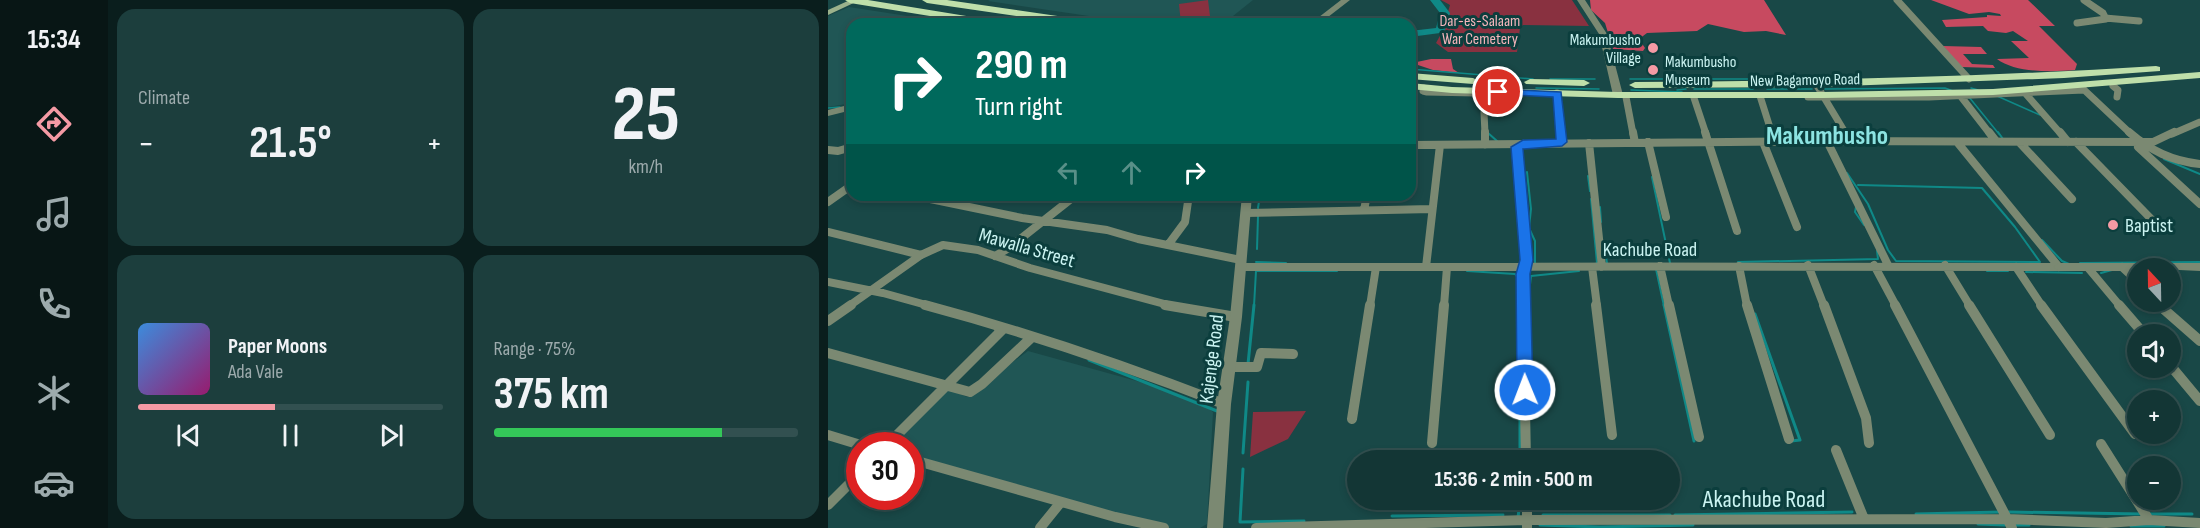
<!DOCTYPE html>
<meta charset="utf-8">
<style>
:root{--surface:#133635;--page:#1c3e3d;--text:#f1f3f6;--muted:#9dabad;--line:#325050;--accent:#f49aa4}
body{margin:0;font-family:"Sofia Sans Condensed",sans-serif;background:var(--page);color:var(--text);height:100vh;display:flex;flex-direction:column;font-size:22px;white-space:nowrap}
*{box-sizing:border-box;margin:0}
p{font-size:20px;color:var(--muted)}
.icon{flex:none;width:33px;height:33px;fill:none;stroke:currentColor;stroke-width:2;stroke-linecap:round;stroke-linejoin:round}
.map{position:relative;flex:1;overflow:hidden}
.panel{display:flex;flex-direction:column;gap:9px;padding:9px;background:#0a1e1d;width:720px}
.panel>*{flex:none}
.guide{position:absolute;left:18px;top:18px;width:570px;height:183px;border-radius:18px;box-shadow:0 3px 9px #0003,0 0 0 2px var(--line);background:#00695c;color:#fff;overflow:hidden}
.needle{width:39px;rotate:338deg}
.tools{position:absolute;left:1299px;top:258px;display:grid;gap:12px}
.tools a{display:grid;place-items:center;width:54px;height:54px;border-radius:50%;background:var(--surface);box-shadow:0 3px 9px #0003,0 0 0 2px var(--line);font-size:30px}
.speed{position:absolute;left:18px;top:432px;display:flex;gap:12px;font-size:30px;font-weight:700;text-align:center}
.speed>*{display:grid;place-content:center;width:78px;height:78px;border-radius:50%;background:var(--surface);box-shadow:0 3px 9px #0003,0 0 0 2px var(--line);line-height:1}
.speed .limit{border:9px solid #d22;background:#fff;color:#111}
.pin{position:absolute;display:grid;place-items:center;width:51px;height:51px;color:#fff;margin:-26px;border:3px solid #fff;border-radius:50%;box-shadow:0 2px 6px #0007}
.me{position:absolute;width:66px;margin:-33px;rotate:359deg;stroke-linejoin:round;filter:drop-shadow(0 0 4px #0008)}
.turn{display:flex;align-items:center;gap:21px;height:126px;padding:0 30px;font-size:27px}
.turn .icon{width:78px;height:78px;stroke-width:2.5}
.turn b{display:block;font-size:42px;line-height:51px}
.lanes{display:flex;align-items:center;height:57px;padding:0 30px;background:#0003;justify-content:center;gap:30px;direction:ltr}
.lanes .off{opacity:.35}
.big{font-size:45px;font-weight:700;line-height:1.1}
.panel .tile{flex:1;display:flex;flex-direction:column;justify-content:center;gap:9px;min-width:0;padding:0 21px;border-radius:18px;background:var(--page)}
.panel .dial{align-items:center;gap:0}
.dial b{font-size:78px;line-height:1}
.song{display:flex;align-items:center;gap:18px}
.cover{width:72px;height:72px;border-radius:9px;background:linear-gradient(135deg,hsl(210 70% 55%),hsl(320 70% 35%))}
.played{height:6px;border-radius:3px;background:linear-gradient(90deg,var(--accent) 45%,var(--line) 45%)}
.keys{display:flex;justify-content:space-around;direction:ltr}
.heat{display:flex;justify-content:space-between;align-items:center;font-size:33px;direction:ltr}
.charge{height:9px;border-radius:4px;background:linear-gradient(90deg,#34c759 75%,var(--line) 0)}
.panel .tiles{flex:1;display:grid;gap:9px;grid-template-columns:repeat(2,1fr)}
.trip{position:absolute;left:519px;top:450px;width:333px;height:60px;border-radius:30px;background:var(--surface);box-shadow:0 3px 9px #0003,0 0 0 2px var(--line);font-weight:700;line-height:60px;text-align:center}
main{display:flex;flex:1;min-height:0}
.tabs{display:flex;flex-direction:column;width:108px;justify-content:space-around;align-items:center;background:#081615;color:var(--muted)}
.tabs .icon{width:42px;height:42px}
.tabs .on{color:var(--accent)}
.tabs b{font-size:27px;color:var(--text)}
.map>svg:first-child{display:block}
.built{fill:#205655}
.green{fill:#893140}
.forest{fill:#c74a60}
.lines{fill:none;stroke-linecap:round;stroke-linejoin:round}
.stream-far2{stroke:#0f8987;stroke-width:1.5}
.stream-far1{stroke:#0f8987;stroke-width:2}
.stream{stroke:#0f8987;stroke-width:3}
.river{fill:#0f8987;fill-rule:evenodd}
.minor-far2{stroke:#7b8972;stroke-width:7}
.minor-far1{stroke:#7b8972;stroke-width:8}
.minor{stroke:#7b8972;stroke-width:10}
.tertiary{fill:#7b8972;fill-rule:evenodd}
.secondary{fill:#9bb28c;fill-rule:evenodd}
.trunk{fill:#bfdfaa;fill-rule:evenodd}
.route{fill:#1a73e8;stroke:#114b97;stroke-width:1.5}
.poi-dot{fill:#f49aa4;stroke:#0b3e3d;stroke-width:2}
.labels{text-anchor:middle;stroke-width:6;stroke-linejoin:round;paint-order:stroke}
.far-park-label{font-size:16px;fill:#f6b5bb;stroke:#0b3e3d}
.far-poi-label{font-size:16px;fill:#cbf4f2;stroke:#0b3e3d;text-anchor:end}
.far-street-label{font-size:16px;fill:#cbf4f2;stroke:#0b3e3d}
.poi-label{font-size:20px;fill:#cbf4f2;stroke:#0b3e3d;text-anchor:start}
.street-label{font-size:20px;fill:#cbf4f2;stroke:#0b3e3d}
.near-street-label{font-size:24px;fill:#cbf4f2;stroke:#0b3e3d}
.district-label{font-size:26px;font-weight:bold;fill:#8ce4e2;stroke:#0b3e3d}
</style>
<main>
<nav class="tabs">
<b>15:34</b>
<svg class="icon on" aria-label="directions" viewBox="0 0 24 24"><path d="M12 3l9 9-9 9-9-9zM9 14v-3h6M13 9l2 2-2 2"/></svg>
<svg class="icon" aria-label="music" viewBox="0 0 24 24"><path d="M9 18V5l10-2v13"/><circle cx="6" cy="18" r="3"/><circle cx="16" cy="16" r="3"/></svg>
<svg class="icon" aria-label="phone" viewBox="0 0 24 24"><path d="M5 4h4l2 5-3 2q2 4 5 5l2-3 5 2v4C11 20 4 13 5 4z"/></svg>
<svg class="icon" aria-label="climate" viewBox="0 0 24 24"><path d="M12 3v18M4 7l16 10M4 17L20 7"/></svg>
<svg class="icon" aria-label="car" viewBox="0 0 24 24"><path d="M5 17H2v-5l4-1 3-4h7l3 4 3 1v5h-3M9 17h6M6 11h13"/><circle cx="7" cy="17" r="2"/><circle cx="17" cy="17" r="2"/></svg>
</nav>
<section class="panel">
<div class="tiles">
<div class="tile"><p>Climate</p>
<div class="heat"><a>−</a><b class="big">21.5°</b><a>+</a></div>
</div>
<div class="tile dial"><b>25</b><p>km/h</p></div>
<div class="tile">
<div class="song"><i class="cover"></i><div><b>Paper Moons</b><p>Ada Vale</p></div></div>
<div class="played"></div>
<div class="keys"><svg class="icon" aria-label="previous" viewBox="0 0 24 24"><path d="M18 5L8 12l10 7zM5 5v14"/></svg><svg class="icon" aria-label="pause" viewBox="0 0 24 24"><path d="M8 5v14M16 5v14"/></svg><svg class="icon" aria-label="next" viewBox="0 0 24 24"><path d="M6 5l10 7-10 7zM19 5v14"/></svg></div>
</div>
<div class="tile"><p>Range · 75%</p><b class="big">375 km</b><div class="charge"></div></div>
</div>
</section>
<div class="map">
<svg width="1372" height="528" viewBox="0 0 1372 528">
<rect width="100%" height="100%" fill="#194847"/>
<path class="built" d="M162 0H425L395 24H315L160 1Z
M21 7 131 24H24V103L0 107V16Z
M200 351 323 385 376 405 385 412 379 524 372 528H321L83 462 82 446H62L120 389 139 397 157 388 182 364Z"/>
<path class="green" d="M380 0 383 24H353L351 4Z
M613 0H744L761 26 695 25 692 28 689 52H620L608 43 614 32 622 5Z
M478 411 460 439 422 457 425 412Z"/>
<path class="forest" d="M762 0H936L958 35 938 31 916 32 880 24 869 31 819 33 811 39 817 48 815 51 785 49 777 23 763 10Z
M1103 0H1200L1227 26H1211L1249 64 1247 70C1224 72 1187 73 1169 59L1201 58 1183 41H1200L1185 31 1178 33 1160 31 1155 26 1118 27 1114 20 1159 17V15L1173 16 1172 14 1161 12 1141 14Z
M1115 46 1153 47 1159 54H1135L1144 64 1165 65 1167 68 1133 67Z
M603 59H623L625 69 631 73 605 70 584 63Z"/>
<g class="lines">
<path class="stream-far2" d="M582 69 705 79
M722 79H767
M802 79H1034
M708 88 771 89
M1143 88 1150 90
M866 89H925
M939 89H984
M997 89 1117 88 1125 91
M803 90 854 92
M849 90 858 89
M1169 96 1212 115
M1141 97 1171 134
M661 106 666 92 671 88
M0 108 12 107"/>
<path class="stream-far1" d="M1170 132 1175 139
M660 133 669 141
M1336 159 1372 174
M699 172 703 209 701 228 707 241V263
M1019 173 1040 204 1060 250 1068 261 1212 262
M760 176 762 191
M824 177 842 263
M1030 185 1154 188 1187 227 1212 262
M763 199 769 263 767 264
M772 207 773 222
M1028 207 1027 212 1036 225
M430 208 432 195
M1214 240 1234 261 1241 264
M776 245 779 263
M429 249 430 216
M428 262 458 263
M910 262 1050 259 1049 251
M1252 263 1372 262
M828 269 836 306
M639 271 687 274 690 278 691 303
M1159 271H1180
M1198 272 1254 273
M1273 273 1284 270
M697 288 702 285 703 276 751 271
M426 306 428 271H509"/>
<path class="stream" d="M836 305 866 441
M927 314 972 440 963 441
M261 360 389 411
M420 364 426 305
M692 405V460
M415 453 420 382
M415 469 412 522 476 521
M1181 512 1314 514
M1088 514 1173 512
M1322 514H1364
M715 515H842
M847 515 1024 512
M564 516 675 515
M690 518 692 500
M1150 524 1177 525
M712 525 772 527 865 525
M1186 525H1201
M1303 526H1336"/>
<path class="river" d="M602 0H612L622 13 617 30 612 33 582 37V31L608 28 612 13Z"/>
<path class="minor-far2" d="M1069 0 1141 79
M1277 18 1311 21
M1249 23 1278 19 1275 13 1256 0
M988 84 1018 134
M1252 86 1303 134
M1285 86 1290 90 1289 97
M596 88 595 91 599 92 648 93
M729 93 733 134
M1197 93 1233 134
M1131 94 1162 134
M932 96 944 134
M798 97 805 134
M980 97H1101L1256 90
M866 98 878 134
M657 134 656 112 662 93
M1344 134 1372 122"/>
<path class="minor-far1" d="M657 132V145
M733 132 734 142
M805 132 807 143
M877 132 909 231
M944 132 947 142
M1017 132 1023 142
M1161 132 1168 141
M1232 132 1240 142
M1301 132C1323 151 1344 161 1372 164
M999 141 1060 265
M820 142 838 217
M935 142 969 227
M1129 142 1231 267
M1191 142 1244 199
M1248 142 1332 228
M761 143 774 267
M695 144 689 147 698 260 695 274 696 306
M582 145 999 141 1325 142 1346 132
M1310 147 1372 204
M0 150 10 151 24 147
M83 195 194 218 279 230 310 239 413 260
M0 202 24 185
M536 210 539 195
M417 213 604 209
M0 232 93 255
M340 245 357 222 361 195
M167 256 181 248 248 195
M980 265 996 306
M1046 265 1068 306
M1117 265 1142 306
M832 266 841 306
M911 266 919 306
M413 267C686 268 958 265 1231 267
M598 267 612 145
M764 267 769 306
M1188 267 1214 306
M1294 267 1310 282
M1261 269 1292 306
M0 282 55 293 102 306
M1328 302 1333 306
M21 306 93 255 115 245 150 250 202 268 344 306
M542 306 548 267
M616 306 619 267"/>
<path class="minor" d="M97 305C198 332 298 366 396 404
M337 305 408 317
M695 305 698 460
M768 305 784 435
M841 305 871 437
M919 305 961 439
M996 305 1038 418 1041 443
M1067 305 1184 528
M1141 305 1222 435
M1213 305 1307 434
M1291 305 1316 334
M1331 305 1372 341
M0 321 23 305
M0 353 142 392 154 384 204 337
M1342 365 1372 401
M401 367H429L433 353 465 354
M524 419 542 305
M0 435 36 446
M604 443 616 305
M1273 444 1321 520
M58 446 174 330 169 326
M1008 450 1036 519
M82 459 287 517 336 528
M699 500V528
M0 505 32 473
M212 528 233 502
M428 528 699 520 1179 519 1278 523 1321 520 1372 523"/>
<path class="tertiary" d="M513 0H522L491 24H482Z
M749 0H757L779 34 795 95 793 97H787L785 95 771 34Z
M24 104V110L0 116V110Z
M414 195H424L414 317 403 404 395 528H379L389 404 402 317Z
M1231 263H1372V271L1310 268V271H1231L1225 267Z"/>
<path class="secondary" d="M22 0H32L0 15V10Z"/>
<path class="trunk" d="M17 0H40L169 21 174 24H151L22 3Z
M94 0H119L264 21 269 24H244L99 3Z
M1328 66 1332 67V71L1236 78 988 87 807 88 801 85 807 82C981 81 1154 77 1328 66Z
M1372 72V78L1165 95 995 98H790L624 93 582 89V83L624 87 790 92H995L1165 89Z
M582 73 645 78 651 81 645 84 582 79Z
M702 79 756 80 762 83 756 86 698 84 696 82Z"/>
</g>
<path class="route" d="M670 89 733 92 739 142 734 146 695 149 705 260 702 274 705 390 703 395 697 397 691 395 689 390 688 274 692 260 683 147 695 140 728 139 725 97 666 94V90Z"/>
<g class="poi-dot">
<circle cx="825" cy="48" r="6"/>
<circle cx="825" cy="70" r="6"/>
<circle cx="1285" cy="225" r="6"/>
</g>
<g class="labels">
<g class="far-park-label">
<text x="652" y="26">Dar-es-Salaam<tspan x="652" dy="18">War Cemetery</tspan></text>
</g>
<g class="far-poi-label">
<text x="813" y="45">Makumbusho<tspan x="813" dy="18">Village</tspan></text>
<text x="837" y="67" text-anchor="start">Makumbusho<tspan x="837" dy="18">Museum</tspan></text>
</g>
<g class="far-street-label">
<text transform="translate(977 79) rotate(-1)" y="6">New Bagamoyo Road</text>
</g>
<g class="poi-label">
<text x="1297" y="232">Baptist</text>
</g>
<g class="street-label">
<text transform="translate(199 247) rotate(16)" y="7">Mawalla Street</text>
<text x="822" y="256">Kachube Road</text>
<text transform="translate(383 359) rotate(-83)" y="7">Kajenge Road</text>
</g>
<g class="near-street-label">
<text x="936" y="507">Akachube Road</text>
</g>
<g class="district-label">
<text x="999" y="144">Makumbusho</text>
</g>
</g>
</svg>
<div class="tools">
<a><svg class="needle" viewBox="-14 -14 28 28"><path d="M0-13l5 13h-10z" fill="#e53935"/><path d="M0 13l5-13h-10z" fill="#9dabad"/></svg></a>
<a><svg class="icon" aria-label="sound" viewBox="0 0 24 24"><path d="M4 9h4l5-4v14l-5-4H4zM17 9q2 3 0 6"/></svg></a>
<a>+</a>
<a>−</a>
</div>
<div class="speed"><div class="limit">30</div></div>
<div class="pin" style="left:670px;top:92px;background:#d93025"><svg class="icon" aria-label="arrive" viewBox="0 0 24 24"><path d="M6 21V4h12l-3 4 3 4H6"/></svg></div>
<svg class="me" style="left:697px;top:390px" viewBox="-20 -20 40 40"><circle r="17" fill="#1a73e8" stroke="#fff" stroke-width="3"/><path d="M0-11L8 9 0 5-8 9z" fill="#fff"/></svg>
<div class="trip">15:36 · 2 min · 500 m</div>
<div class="guide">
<div class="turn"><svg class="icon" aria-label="right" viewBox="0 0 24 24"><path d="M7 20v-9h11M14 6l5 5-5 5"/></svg><div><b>290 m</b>Turn right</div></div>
<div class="lanes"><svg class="icon off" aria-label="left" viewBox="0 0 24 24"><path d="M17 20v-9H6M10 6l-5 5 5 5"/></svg><svg class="icon off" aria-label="ahead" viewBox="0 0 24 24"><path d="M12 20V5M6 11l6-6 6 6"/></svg><svg class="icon" aria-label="right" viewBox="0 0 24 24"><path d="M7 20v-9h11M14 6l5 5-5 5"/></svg></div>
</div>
</div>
</main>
